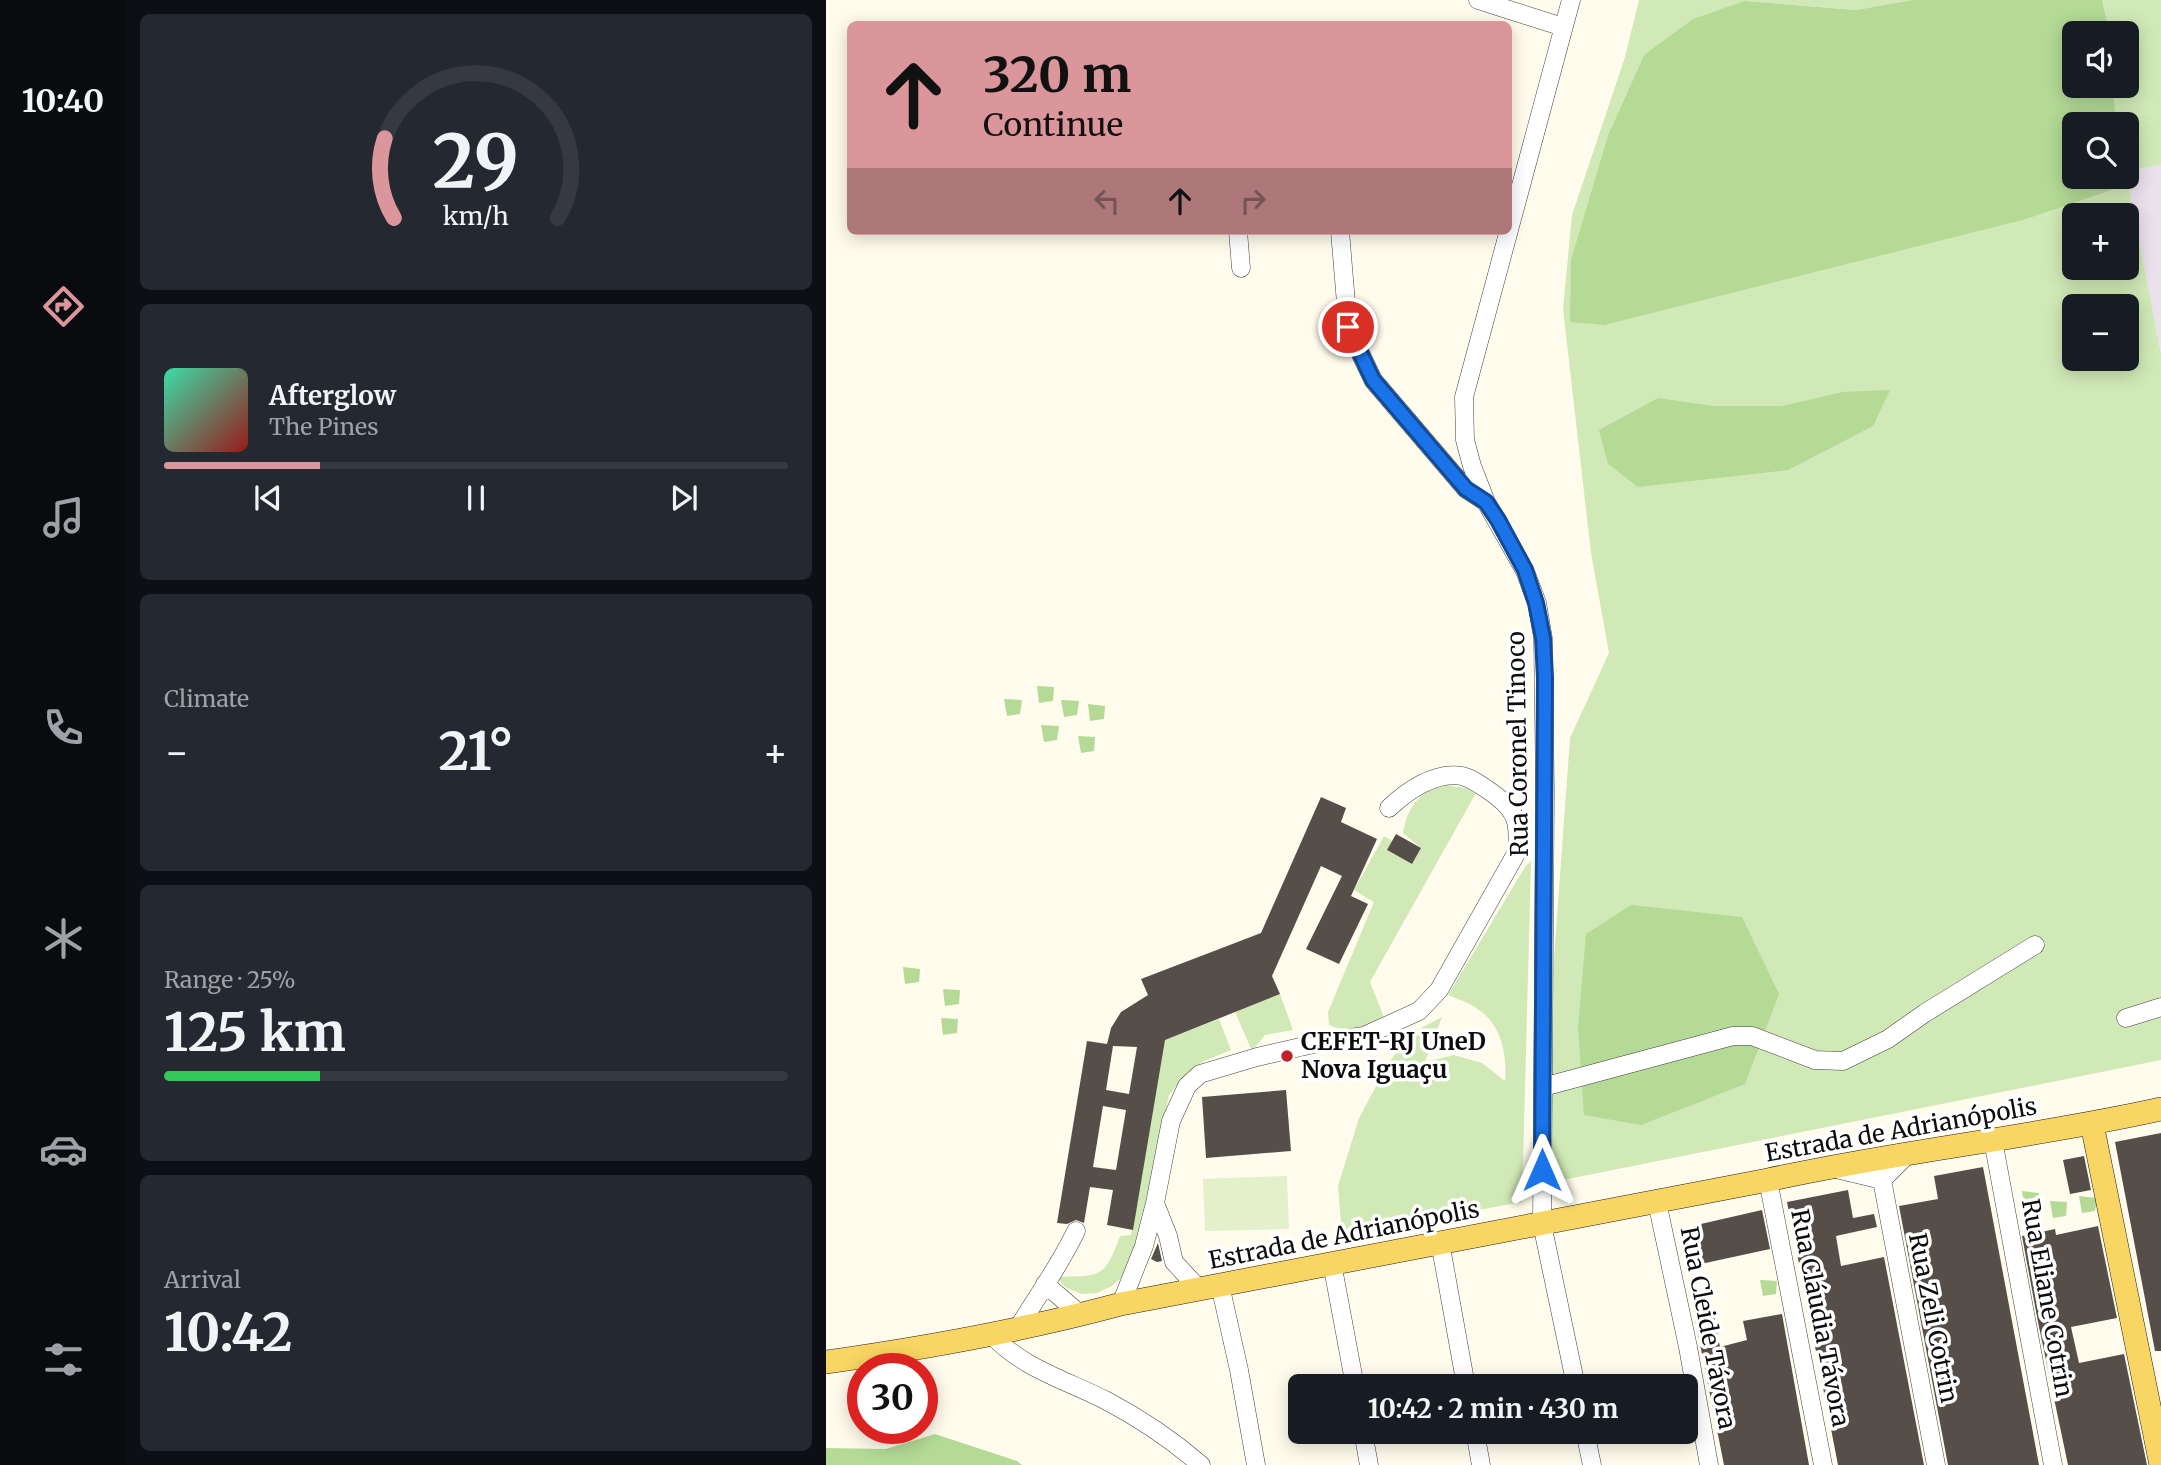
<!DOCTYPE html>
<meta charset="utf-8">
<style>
:root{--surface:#171b24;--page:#242831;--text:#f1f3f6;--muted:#9ea1a6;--line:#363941;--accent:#da969a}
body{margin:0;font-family:Merriweather,serif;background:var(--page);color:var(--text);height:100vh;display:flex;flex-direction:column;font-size:26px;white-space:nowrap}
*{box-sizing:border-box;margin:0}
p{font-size:23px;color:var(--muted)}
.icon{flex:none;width:38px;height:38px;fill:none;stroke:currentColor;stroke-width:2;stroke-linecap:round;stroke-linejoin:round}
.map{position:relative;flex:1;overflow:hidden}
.panel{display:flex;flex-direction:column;gap:14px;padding:14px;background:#0d0f14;width:700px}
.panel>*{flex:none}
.hud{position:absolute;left:21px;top:21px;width:665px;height:214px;border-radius:10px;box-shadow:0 4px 18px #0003;background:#da969a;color:#111;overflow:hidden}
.buttons{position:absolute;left:1236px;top:21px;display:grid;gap:14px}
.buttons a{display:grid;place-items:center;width:77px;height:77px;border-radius:10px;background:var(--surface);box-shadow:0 4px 18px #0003;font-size:35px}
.speed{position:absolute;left:21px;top:1353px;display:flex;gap:14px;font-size:35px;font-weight:700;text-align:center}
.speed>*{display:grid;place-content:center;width:91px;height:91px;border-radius:50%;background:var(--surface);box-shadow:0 4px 18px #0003;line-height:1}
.speed .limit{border:10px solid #d22;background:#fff;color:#111}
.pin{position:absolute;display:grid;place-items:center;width:60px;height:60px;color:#fff;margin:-30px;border:4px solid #fff;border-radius:50%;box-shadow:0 2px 7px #0007}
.me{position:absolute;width:77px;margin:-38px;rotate:0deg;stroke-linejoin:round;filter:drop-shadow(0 0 5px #0008)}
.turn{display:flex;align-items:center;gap:24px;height:147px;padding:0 21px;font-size:32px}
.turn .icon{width:91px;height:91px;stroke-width:2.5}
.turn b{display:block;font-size:49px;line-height:60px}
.lanes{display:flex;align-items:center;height:66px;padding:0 21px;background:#0003;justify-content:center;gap:35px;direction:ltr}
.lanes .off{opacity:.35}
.big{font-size:52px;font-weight:700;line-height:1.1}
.panel .tile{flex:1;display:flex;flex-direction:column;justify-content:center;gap:10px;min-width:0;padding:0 24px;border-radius:10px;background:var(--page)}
.panel .dial{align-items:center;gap:0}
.dial svg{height:182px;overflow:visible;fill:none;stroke:var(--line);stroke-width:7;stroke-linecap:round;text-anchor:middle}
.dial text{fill:var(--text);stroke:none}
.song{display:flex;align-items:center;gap:21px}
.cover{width:84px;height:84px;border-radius:10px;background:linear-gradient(135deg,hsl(160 70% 55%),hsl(0 70% 35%))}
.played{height:7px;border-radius:4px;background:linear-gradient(90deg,var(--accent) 25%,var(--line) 25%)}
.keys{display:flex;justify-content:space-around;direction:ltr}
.heat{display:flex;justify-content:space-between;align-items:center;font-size:38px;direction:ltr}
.charge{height:10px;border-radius:5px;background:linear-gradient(90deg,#34c759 25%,var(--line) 0)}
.trip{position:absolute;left:462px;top:1374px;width:410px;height:70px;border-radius:10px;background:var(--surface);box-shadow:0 4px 18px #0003;font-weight:700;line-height:70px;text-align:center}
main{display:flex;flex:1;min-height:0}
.dock{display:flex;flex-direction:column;width:126px;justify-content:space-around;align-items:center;background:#090b0e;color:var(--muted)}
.dock .icon{width:49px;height:49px}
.dock .on{color:var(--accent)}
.dock b{font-size:32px;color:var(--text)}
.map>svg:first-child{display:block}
.industrial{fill:#ebe1ec}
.green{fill:#d1e9b7;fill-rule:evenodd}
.forest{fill:#b4da96}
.pitch{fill:#e2f1c9}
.building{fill:#564e49;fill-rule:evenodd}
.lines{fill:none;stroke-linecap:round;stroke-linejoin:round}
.minor-casing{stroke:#404040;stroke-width:19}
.major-casing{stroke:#1e1e1e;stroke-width:24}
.minor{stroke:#fff;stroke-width:18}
.major{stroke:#f9d663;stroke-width:23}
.route-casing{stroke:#114b97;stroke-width:18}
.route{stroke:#1a73e8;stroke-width:12}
.poi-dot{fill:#be242a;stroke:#fff;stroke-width:2.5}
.labels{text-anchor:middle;stroke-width:7;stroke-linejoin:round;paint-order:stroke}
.street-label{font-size:24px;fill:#0d0d0d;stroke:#fff}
.poi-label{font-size:24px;font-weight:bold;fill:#0d0d0d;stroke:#fff;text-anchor:start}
</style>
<main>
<nav class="dock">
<b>10:40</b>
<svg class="icon on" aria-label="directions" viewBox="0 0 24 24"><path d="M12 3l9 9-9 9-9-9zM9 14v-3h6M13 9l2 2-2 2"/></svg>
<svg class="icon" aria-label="music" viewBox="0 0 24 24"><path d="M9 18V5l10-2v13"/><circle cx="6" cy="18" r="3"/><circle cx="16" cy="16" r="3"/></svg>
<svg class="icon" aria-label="phone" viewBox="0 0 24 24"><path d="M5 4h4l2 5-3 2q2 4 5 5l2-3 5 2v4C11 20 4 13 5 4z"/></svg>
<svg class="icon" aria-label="climate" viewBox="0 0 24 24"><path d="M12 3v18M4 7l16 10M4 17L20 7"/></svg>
<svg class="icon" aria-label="car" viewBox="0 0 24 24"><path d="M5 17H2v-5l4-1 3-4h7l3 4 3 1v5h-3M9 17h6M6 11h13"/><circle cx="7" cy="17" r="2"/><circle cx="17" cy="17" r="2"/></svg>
<svg class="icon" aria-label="filters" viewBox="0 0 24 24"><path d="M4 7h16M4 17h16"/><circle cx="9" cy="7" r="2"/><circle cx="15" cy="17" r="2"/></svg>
</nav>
<section class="panel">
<div class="tile dial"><svg viewBox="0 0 100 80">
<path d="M14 69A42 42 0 1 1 86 69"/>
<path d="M14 69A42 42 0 0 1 10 34" stroke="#da969a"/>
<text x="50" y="56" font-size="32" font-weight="700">29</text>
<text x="50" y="72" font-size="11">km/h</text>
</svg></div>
<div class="tile">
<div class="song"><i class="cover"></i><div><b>Afterglow</b><p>The Pines</p></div></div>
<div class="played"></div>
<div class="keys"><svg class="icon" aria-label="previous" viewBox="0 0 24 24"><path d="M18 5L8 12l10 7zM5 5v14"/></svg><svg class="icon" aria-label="pause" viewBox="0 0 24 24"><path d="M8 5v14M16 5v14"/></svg><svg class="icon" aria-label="next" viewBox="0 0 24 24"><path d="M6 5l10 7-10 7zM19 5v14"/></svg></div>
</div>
<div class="tile"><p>Climate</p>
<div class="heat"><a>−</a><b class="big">21°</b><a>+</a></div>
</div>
<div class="tile"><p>Range · 25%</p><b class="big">125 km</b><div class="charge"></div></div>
<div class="tile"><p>Arrival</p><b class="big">10:42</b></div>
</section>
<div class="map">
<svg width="1335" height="1465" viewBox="0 0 1335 1465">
<rect width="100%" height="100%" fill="#fffced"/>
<path class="industrial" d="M1335 165V354L1300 171Z"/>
<path class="green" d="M813 0H1086L1030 10 919 1 818 55 782 135 745 259 1288 189 1289 177H1300V124H1290L1287 86H1300V33H1284L1276 0H1335V165L1300 171 1335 354V1060L737 1180 723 1172 725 999 744 738 783 653 765 553 737 309 746 215 799 57ZM1248 215H1300V268H1248ZM1248 306H1300V359H1248Z
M614 784 639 788 650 793 544 982 559 1020C536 1030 528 1035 503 1025L502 1012 548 902 528 890 558 836 566 841 562 851 586 864 595 848 577 833C582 806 591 797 614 784Z
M705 861 696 1202 516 1235 512 1186 533 1118 563 1062 584 1034 616 1017 599 1062 628 1055 656 1063 679 1081C681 1055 676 1026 653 1010 644 1003 632 999 622 995L699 867Z
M454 994 467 1030 439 1035 426 1051 409 1012Z
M393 1019 405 1050 378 1061 360 1075 343 1095 315 1236 300 1274 286 1286 271 1293 255 1294 239 1287 230 1277C275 1275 278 1280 294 1236L305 1235 336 1041Z"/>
<path class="forest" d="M1086 0H1276L1284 33H1248V86H1287L1290 124H1248V177H1289L1288 189 1200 219 778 325 744 322 745 259 782 135 818 55 867 19 919 1 1030 10Z
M1064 390 1047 426 962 470 812 487 782 464 773 430 832 398 887 406H956L1017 392Z
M211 686 228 687 227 701 213 703Z
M178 699 196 700 194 714 181 716Z
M235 700 253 701 251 715 238 717Z
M262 704 279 706 278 719 264 721Z
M215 725 233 726 231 740 218 742Z
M252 736 269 737 268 751 255 753Z
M805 905 916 917 953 994 919 1084 815 1125 758 1115 752 1028 760 934Z
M77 967 94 969 93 982 79 984Z
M117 989 134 990 133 1004 119 1006Z
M115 1018 132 1019 131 1033 117 1035Z
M1196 1191 1213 1193 1212 1206 1199 1208Z
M1253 1196 1271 1198 1269 1211 1256 1213Z
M1224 1201 1241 1202 1240 1216 1227 1218Z
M934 1280 951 1281 950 1294 937 1296Z
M109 1434 191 1461 196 1465H0V1448L60 1449Z"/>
<path class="pitch" d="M461 1176 463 1229 379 1231 377 1179Z"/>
<path class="building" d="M495 797 520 808 515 822 551 839 525 896 542 904 513 964 480 949 516 876 495 866 446 976 454 994 339 1040 307 1230 281 1225 287 1190 264 1187 258 1223 250 1220 241 1224 231 1223 261 1041 281 1044 285 1028 295 1012 322 995 315 979 435 933ZM287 1046 311 1047 303 1094 280 1090ZM277 1106 300 1110 290 1170 267 1167Z
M570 834 595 848 586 864 561 850Z
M460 1090 465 1151 380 1158 376 1097Z
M1335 1133V1351H1329L1289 1142Z
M1258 1156 1265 1190 1244 1194 1237 1160Z
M1157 1167 1204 1417 1213 1465H1122L1073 1206 1112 1199 1108 1176Z
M1022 1190 1027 1218 1048 1214 1051 1227 1010 1236 1015 1266 1058 1257 1098 1465H1012L961 1202Z
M936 1210 944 1249 861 1267 853 1229Z
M1272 1226 1291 1318 1245 1327 1253 1363 1298 1354 1321 1465H1242L1212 1322 1196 1236 1229 1229 1230 1235Z
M332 1243 336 1261 331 1262 325 1259Z
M887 1311 894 1347 921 1340 917 1321 956 1314 983 1465H898L868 1314Z"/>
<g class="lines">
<g class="minor-casing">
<path id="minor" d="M652 0 737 27
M745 0 638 397 639 440 646 466 660 502 699 571 711 603 717 638 719 791 716 1224 750 1386
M412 231 415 268
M514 231 522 327 547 380 640 489 660 502
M1300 1018 1335 1007
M717 1087 907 1036H926L989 1060 1017 1061 1062 1039 1099 1013 1209 945
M1167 1140 1227 1465
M1006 1168 1056 1180 1083 1153
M942 1180 997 1465
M1056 1180 1110 1465
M831 1202 862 1347 883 1465
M329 1203 342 1236 348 1262 373 1289
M614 1242 640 1386
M506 1263 529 1386
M219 1284 255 1315
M394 1285 413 1370 430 1465
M295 1304 318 1246 329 1203 345 1121 361 1086 374 1074 431 1057 496 1042 538 1036 593 1011 613 990 691 852C693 824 692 812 669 795 659 788 648 779 636 776 609 771 581 791 563 808
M192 1328C212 1295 234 1265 250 1231
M164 1333C195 1368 240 1380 281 1401 315 1419 345 1439 375 1465
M537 1432 543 1465
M649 1432 655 1465
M759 1432 766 1465"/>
</g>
<g class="major-casing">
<path id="major" d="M1266 1124 1335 1465
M0 1362C99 1348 199 1330 295 1304L942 1180C1072 1151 1205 1138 1335 1109"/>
</g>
<use href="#minor" class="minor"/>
<use href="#major" class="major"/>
</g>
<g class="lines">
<g class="route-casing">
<path id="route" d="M522 327 547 380 640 489 660 502 672 520 699 570 710 603 717 638 719 678 716 1170"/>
</g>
<use href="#route" class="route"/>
</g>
<circle class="poi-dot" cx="461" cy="1056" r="7"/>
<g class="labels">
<g class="street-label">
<text transform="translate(692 744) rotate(-91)" y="8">Rua Coronel Tinoco</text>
<text transform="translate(1075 1130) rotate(-10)" y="8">Estrada de Adrianópolis</text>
<text transform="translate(518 1235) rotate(-11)" y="8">Estrada de Adrianópolis</text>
<text transform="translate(1221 1298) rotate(80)" y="8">Rua Eliane Cotrin</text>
<text transform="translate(994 1318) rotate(79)" y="8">Rua Cláudia Távora</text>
<text transform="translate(1107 1318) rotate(79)" y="8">Rua Zeli Cotrin</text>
<text transform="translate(882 1328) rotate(79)" y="8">Rua Cleide Távora</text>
</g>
<g class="poi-label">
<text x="475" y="1050">CEFET-RJ UneD<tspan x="475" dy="28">Nova Iguaçu</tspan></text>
</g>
</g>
</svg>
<div class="buttons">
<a><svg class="icon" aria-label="sound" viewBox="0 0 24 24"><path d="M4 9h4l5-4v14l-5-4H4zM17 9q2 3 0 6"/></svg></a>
<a><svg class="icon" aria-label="search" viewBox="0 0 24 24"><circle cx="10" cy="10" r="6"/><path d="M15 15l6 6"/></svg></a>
<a>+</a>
<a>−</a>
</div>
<div class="speed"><div class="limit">30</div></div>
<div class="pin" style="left:522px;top:327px;background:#d93025"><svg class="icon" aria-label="arrive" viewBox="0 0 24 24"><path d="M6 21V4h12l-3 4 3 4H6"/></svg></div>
<svg class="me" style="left:716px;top:1170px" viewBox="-20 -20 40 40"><path d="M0-17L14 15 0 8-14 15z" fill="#1a73e8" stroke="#fff" stroke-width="4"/></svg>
<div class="trip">10:42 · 2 min · 430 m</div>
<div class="hud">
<div class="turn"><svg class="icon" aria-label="ahead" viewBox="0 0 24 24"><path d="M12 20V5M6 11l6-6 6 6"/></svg><div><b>320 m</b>Continue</div></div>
<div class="lanes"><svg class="icon off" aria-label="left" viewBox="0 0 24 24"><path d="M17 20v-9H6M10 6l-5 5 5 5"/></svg><svg class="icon" aria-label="ahead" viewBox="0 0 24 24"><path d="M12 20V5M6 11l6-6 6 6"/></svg><svg class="icon off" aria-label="right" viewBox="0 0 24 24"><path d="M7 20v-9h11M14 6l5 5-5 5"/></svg></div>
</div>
</div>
</main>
